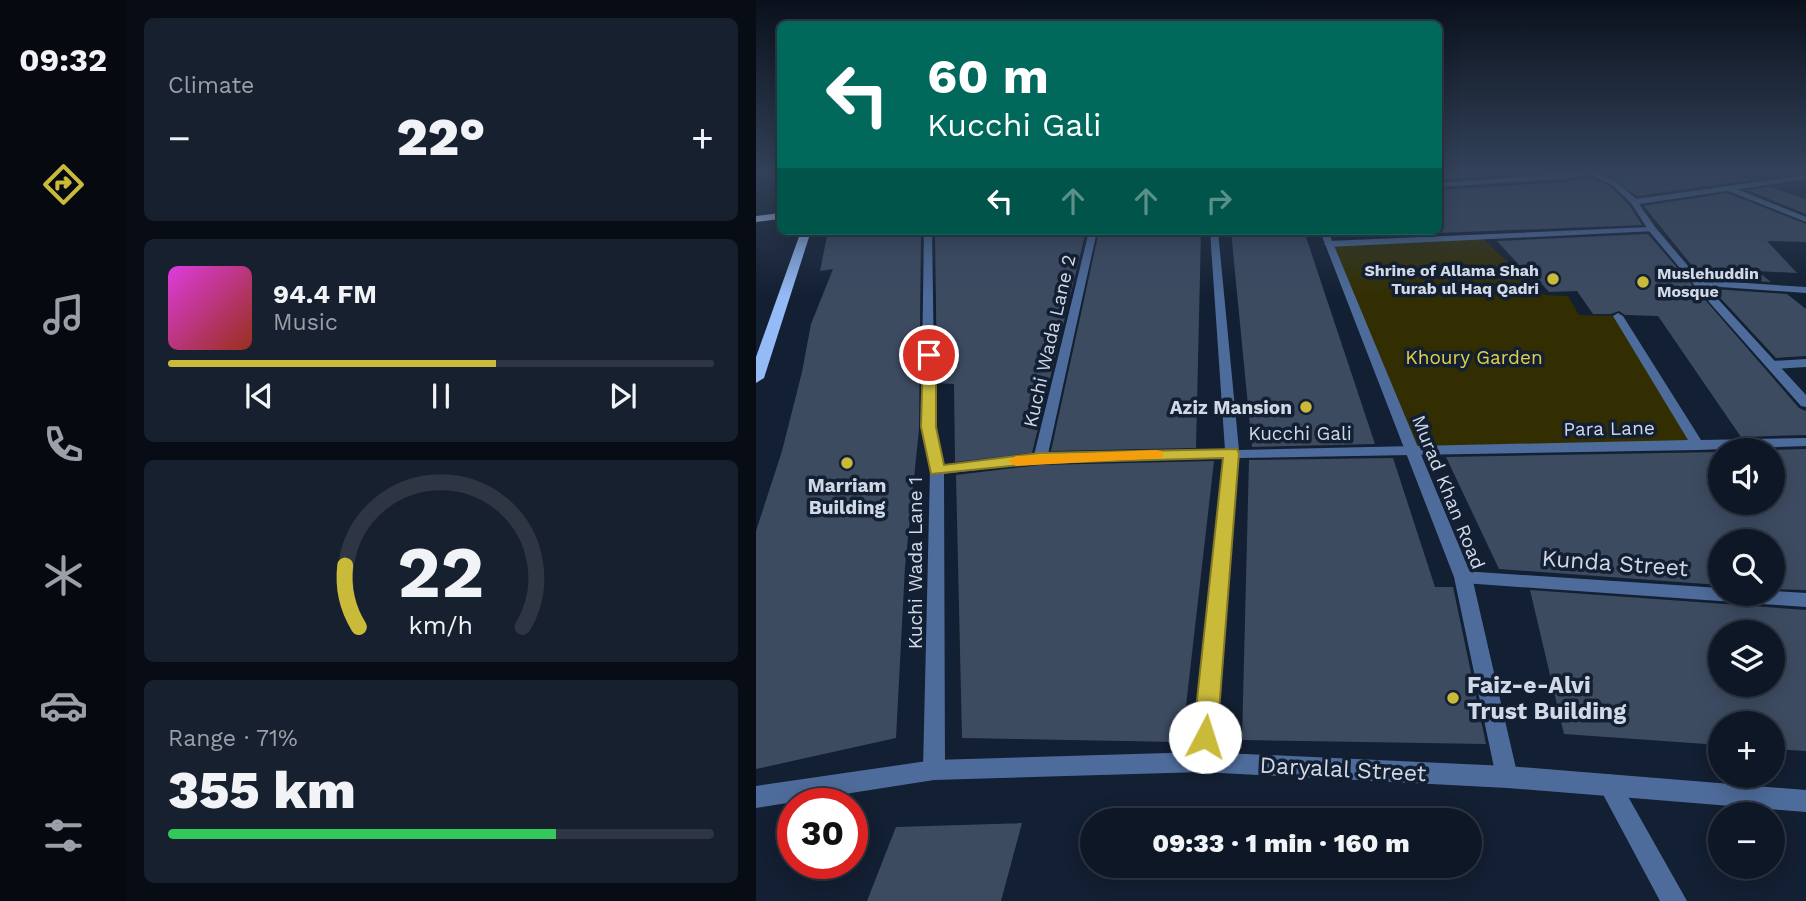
<!DOCTYPE html>
<meta charset="utf-8">
<style>
:root{--surface:#0e1726;--page:#17202e;--text:#f1f3f6;--muted:#9b9fa7;--line:#2e3643;--accent:#caba3a}
body{margin:0;font-family:"Work Sans",sans-serif;background:var(--page);color:var(--text);height:100vh;display:flex;flex-direction:column;font-size:26px;white-space:nowrap}
*{box-sizing:border-box;margin:0}
p{font-size:23px;color:var(--muted)}
.icon{flex:none;width:38px;height:38px;fill:none;stroke:currentColor;stroke-width:2;stroke-linecap:round;stroke-linejoin:round}
.map{position:relative;flex:1;overflow:hidden}
.panel{display:flex;flex-direction:column;gap:18px;padding:18px;background:#080d15;width:630px}
.panel>*{flex:none}
.hud{position:absolute;left:21px;top:21px;width:665px;height:214px;border-radius:10px;box-shadow:0 4px 18px #0003,0 0 0 2px var(--line);background:#00695c;color:#fff;overflow:hidden}
.tools{position:absolute;left:952px;top:438px;display:grid;gap:14px}
.tools a{display:grid;place-items:center;width:77px;height:77px;border-radius:50%;background:var(--surface);box-shadow:0 4px 18px #0003,0 0 0 2px var(--line);font-size:35px}
.speed{position:absolute;left:21px;top:788px;display:flex;gap:14px;font-size:35px;font-weight:700;text-align:center}
.speed>*{display:grid;place-content:center;width:91px;height:91px;border-radius:50%;background:var(--surface);box-shadow:0 4px 18px #0003,0 0 0 2px var(--line);line-height:1}
.speed .limit{border:10px solid #d22;background:#fff;color:#111}
.pin{position:absolute;display:grid;place-items:center;width:60px;height:60px;color:#fff;margin:-30px;border:4px solid #fff;border-radius:50%;box-shadow:0 2px 7px #0007}
.me{position:absolute;width:77px;margin:-38px;rotate:5deg;stroke-linejoin:round;filter:drop-shadow(0 0 5px #0008)}
.turn{display:flex;align-items:center;gap:24px;height:147px;padding:0 35px;font-size:32px}
.turn .icon{width:91px;height:91px;stroke-width:2.5}
.turn b{display:block;font-size:49px;line-height:60px}
.lanes{display:flex;align-items:center;height:66px;padding:0 35px;background:#0003;justify-content:center;gap:35px;direction:ltr}
.lanes .off{opacity:.35}
.big{font-size:52px;font-weight:800;line-height:1.1}
.panel .widget{flex:1;display:flex;flex-direction:column;justify-content:center;gap:10px;min-width:0;padding:0 24px;border-radius:10px;background:var(--page)}
.panel .dial{align-items:center;gap:0}
.dial svg{height:182px;overflow:visible;fill:none;stroke:var(--line);stroke-width:7;stroke-linecap:round;text-anchor:middle}
.dial text{fill:var(--text);stroke:none}
.song{display:flex;align-items:center;gap:21px}
.cover{width:84px;height:84px;border-radius:10px;background:linear-gradient(135deg,hsl(300 70% 55%),hsl(10 70% 35%))}
.played{height:7px;border-radius:4px;background:linear-gradient(90deg,var(--accent) 60%,var(--line) 60%)}
.keys{display:flex;justify-content:space-around;direction:ltr}
.heat{display:flex;justify-content:space-between;align-items:center;font-size:38px;direction:ltr}
.charge{height:10px;border-radius:5px;background:linear-gradient(90deg,#34c759 71%,var(--line) 0)}
.trip{position:absolute;left:324px;top:808px;width:402px;height:70px;border-radius:35px;background:var(--surface);box-shadow:0 4px 18px #0003,0 0 0 2px var(--line);font-weight:800;line-height:70px;text-align:center}
main{display:flex;flex:1;min-height:0}
.tabs{display:flex;flex-direction:column;width:126px;justify-content:space-around;align-items:center;background:#06090f;color:var(--muted)}
.tabs .icon{width:49px;height:49px}
.tabs .current{color:var(--accent)}
.tabs b{font-size:32px;color:var(--text)}
.map>svg:first-child{display:block}
.green{fill:#332e01}
.building{fill:#3d4b61;fill-rule:evenodd}
.lines{fill:none;stroke-linecap:round;stroke-linejoin:round}
.pedestrian{fill:#4e6c9b;fill-rule:evenodd}
.minor{fill:#4e6c9b;fill-rule:evenodd}
.tertiary{fill:#4e6c9b;fill-rule:evenodd}
.primary{fill:#95bbf6;fill-rule:evenodd}
.trunk{fill:#b0caf4;fill-rule:evenodd}
.route{fill:#caba3a;stroke:#837926;stroke-width:2}
.slow{fill:#f59e0b}
.poi-dot{fill:#caba3a;stroke:#131f32;stroke-width:2.5}
.labels{text-anchor:middle;stroke-width:7;stroke-linejoin:round;paint-order:stroke}
.far-poi-label{font-size:16px;font-weight:bold;fill:#d1d9e7;stroke:#131f32;text-anchor:end}
.street-label{font-size:19px;fill:#d1d9e7;stroke:#131f32}
.park-label{font-size:19px;fill:#e2d148;stroke:#131f32}
.poi-label{font-size:19px;font-weight:bold;fill:#d1d9e7;stroke:#131f32;text-anchor:end}
.near-street-label{font-size:23px;fill:#d1d9e7;stroke:#131f32}
.near-poi-label{font-size:23px;font-weight:bold;fill:#d1d9e7;stroke:#131f32;text-anchor:start}
</style>
<main>
<nav class="tabs">
<b>09:32</b>
<svg class="icon current" aria-label="directions" viewBox="0 0 24 24"><path d="M12 3l9 9-9 9-9-9zM9 14v-3h6M13 9l2 2-2 2"/></svg>
<svg class="icon" aria-label="music" viewBox="0 0 24 24"><path d="M9 18V5l10-2v13"/><circle cx="6" cy="18" r="3"/><circle cx="16" cy="16" r="3"/></svg>
<svg class="icon" aria-label="phone" viewBox="0 0 24 24"><path d="M5 4h4l2 5-3 2q2 4 5 5l2-3 5 2v4C11 20 4 13 5 4z"/></svg>
<svg class="icon" aria-label="climate" viewBox="0 0 24 24"><path d="M12 3v18M4 7l16 10M4 17L20 7"/></svg>
<svg class="icon" aria-label="car" viewBox="0 0 24 24"><path d="M5 17H2v-5l4-1 3-4h7l3 4 3 1v5h-3M9 17h6M6 11h13"/><circle cx="7" cy="17" r="2"/><circle cx="17" cy="17" r="2"/></svg>
<svg class="icon" aria-label="filters" viewBox="0 0 24 24"><path d="M4 7h16M4 17h16"/><circle cx="9" cy="7" r="2"/><circle cx="15" cy="17" r="2"/></svg>
</nav>
<section class="panel">
<div class="widget"><p>Climate</p>
<div class="heat"><a>−</a><b class="big">22°</b><a>+</a></div>
</div>
<div class="widget">
<div class="song"><i class="cover"></i><div><b>94.4 FM</b><p>Music</p></div></div>
<div class="played"></div>
<div class="keys"><svg class="icon" aria-label="previous" viewBox="0 0 24 24"><path d="M18 5L8 12l10 7zM5 5v14"/></svg><svg class="icon" aria-label="pause" viewBox="0 0 24 24"><path d="M8 5v14M16 5v14"/></svg><svg class="icon" aria-label="next" viewBox="0 0 24 24"><path d="M6 5l10 7-10 7zM19 5v14"/></svg></div>
</div>
<div class="widget dial"><svg viewBox="0 0 100 80">
<path d="M14 69A42 42 0 1 1 86 69"/>
<path d="M14 69A42 42 0 0 1 8 42" stroke="#caba3a"/>
<text x="50" y="56" font-size="32" font-weight="700">22</text>
<text x="50" y="72" font-size="11">km/h</text>
</svg></div>
<div class="widget"><p>Range · 71%</p><b class="big">355 km</b><div class="charge"></div></div>
</section>
<div class="map">
<svg width="1050" height="901" viewBox="0 0 1050 901">
<rect width="100%" height="100%" fill="#131f32"/>
<path class="green" d="M725 237 788 295 812 296 823 315 862 316 942 446 656 451 572 244Z"/>
<path class="building" d="M682 171H800L682 180Z
M858 171H964L993 180 881 196 852 174Z
M834 177 855 187 873 205 886 225 682 233V190L808 182Z
M1014 187 1050 199V214L991 190Z
M971 193 1050 224V242L1011 241 1041 273 1001 271 1015 282 945 277 888 206Z
M79 231H165L163 429 149 567 140 738 0 769V531L26 451 46 372 55 324 77 269 64 271 71 236Z
M179 231H330L276 453 199 462 198 384 181 383Z
M343 231H445L440 448 295 451Z
M475 231H548L619 444 496 447Z
M892 234 1043 408 1050 411V435L985 437 902 316 869 315 863 311 855 314H837L821 291 793 292 769 265H763L741 241Z
M956 289 1031 294 1050 309V356L1020 358Z
M1050 449V590L1017 589V541H964V585L743 569 690 457 964 452V502H1017V450Z
M637 458 679 587H697L730 744 486 740 493 460Z
M458 461 427 732 422 742 206 738 200 475 284 465Z
M774 590 1050 610V751L1017 749V723H964V745L808 734ZM964 632H1017V684H964Z
M266 823 245 901H111L140 827Z"/>
<g class="lines">
<path class="pedestrian" d="M564 231H572L716 577 762 777 759 784 751 788 743 784 740 777 698 577Z"/>
<path class="minor" d="M836 171H856L808 179 682 187V183Z
M973 186 1050 217V222L970 190Z
M896 227H899V231L572 247 568 244 572 241Z
M168 231H176L179 427 187 466 278 455 333 231H341L292 454 469 450 454 231H462L483 450 932 440 857 316 862 313 867 316 945 440 1050 438V446L942 450 483 458 457 762 454 769 446 772 438 769 435 762 468 458 284 462 188 474 189 770 186 777 178 780 170 777 167 770 174 471 165 427Z
M1050 359V367L1016 369 1010 365 1016 361Z
M707 571 964 588V593H1017V591L1050 593V607L707 583 701 581 698 577 701 573Z
M853 774 861 777 931 901H904L842 785 845 777Z"/>
<path class="tertiary" d="M826 171C849 171 864 184 880 199L1050 175V179L883 204 899 227 944 280 1050 287V293L950 286 1050 395V407L1045 406 938 285 893 231 875 203 856 185Z
M446 752 751 766 1050 790V812L751 788 446 772 178 780 0 808V786L178 760Z"/>
<path class="primary" d="M45 231H55L8 378 0 383V357Z"/>
<path class="trunk" d="M24 213V219L0 222V216Z"/>
</g>
<linearGradient id="sky" x2="0" y2="1"><stop stop-color="#0a111c"/><stop offset="0.58" stop-color="#33425a"/><stop offset="1" stop-color="#33425a" stop-opacity="0"/></linearGradient>
<rect width="1050" height="297" fill="url(#sky)"/>
<path class="route" d="M173 351 180 355V427L188 465 284 453 481 449 483 453 461 737 457 744 449 747 440 744 437 737 467 458 284 463 175 474 165 427 167 355Z"/>
<path class="slow" d="M400 450 405 451 408 455 405 458 260 466 252 461 260 456Z"/>
<g class="poi-dot">
<circle cx="797" cy="279" r="7"/>
<circle cx="887" cy="282" r="7"/>
<circle cx="550" cy="407" r="7"/>
<circle cx="91" cy="463" r="7"/>
<circle cx="697" cy="698" r="7"/>
</g>
<g class="labels">
<g class="far-poi-label">
<text x="783" y="276">Shrine of Allama Shah<tspan x="783" dy="18">Turab ul Haq Qadri</tspan></text>
<text x="901" y="279" text-anchor="start">Muslehuddin<tspan x="901" dy="18">Mosque</tspan></text>
</g>
<g class="street-label">
<text transform="translate(293 341) rotate(-77)" y="7">Kuchi Wada Lane 2</text>
<text transform="translate(853 428) rotate(-1)" y="7">Para Lane</text>
<text x="544" y="440">Kucchi Gali</text>
<text transform="translate(693 492) rotate(68)" y="7">Murad Khan Road</text>
<text transform="translate(159 563) rotate(-90)" y="7">Kuchi Wada Lane 1</text>
</g>
<g class="park-label">
<text x="718" y="364">Khoury Garden</text>
</g>
<g class="poi-label">
<text x="536" y="414">Aziz Mansion</text>
<text x="91" y="492" text-anchor="middle">Marriam<tspan x="91" dy="22">Building</tspan></text>
</g>
<g class="near-street-label">
<text transform="translate(859 563) rotate(4)" y="8">Kunda Street</text>
<text transform="translate(587 769) rotate(3)" y="8">Daryalal Street</text>
</g>
<g class="near-poi-label">
<text x="711" y="693">Faiz-e-Alvi<tspan x="711" dy="26">Trust Building</tspan></text>
</g>
</g>
</svg>
<div class="tools">
<a><svg class="icon" aria-label="sound" viewBox="0 0 24 24"><path d="M4 9h4l5-4v14l-5-4H4zM17 9q2 3 0 6"/></svg></a>
<a><svg class="icon" aria-label="search" viewBox="0 0 24 24"><circle cx="10" cy="10" r="6"/><path d="M15 15l6 6"/></svg></a>
<a><svg class="icon" aria-label="layers" viewBox="0 0 24 24"><path d="M12 4l9 5-9 5-9-5zM3 14l9 5 9-5"/></svg></a>
<a>+</a>
<a>−</a>
</div>
<div class="speed"><div class="limit">30</div></div>
<div class="pin" style="left:173px;top:355px;background:#d93025"><svg class="icon" aria-label="arrive" viewBox="0 0 24 24"><path d="M6 21V4h12l-3 4 3 4H6"/></svg></div>
<svg class="me" style="left:449px;top:737px" viewBox="-20 -20 40 40"><circle r="19" fill="#fff"/><path d="M0-13L10 11 0 6-10 11z" fill="#caba3a"/></svg>
<div class="trip">09:33 · 1 min · 160 m</div>
<div class="hud">
<div class="turn"><svg class="icon" aria-label="left" viewBox="0 0 24 24"><path d="M17 20v-9H6M10 6l-5 5 5 5"/></svg><div><b>60 m</b>Kucchi Gali</div></div>
<div class="lanes"><svg class="icon" aria-label="left" viewBox="0 0 24 24"><path d="M17 20v-9H6M10 6l-5 5 5 5"/></svg><svg class="icon off" aria-label="ahead" viewBox="0 0 24 24"><path d="M12 20V5M6 11l6-6 6 6"/></svg><svg class="icon off" aria-label="ahead" viewBox="0 0 24 24"><path d="M12 20V5M6 11l6-6 6 6"/></svg><svg class="icon off" aria-label="right" viewBox="0 0 24 24"><path d="M7 20v-9h11M14 6l5 5-5 5"/></svg></div>
</div>
</div>
</main>
